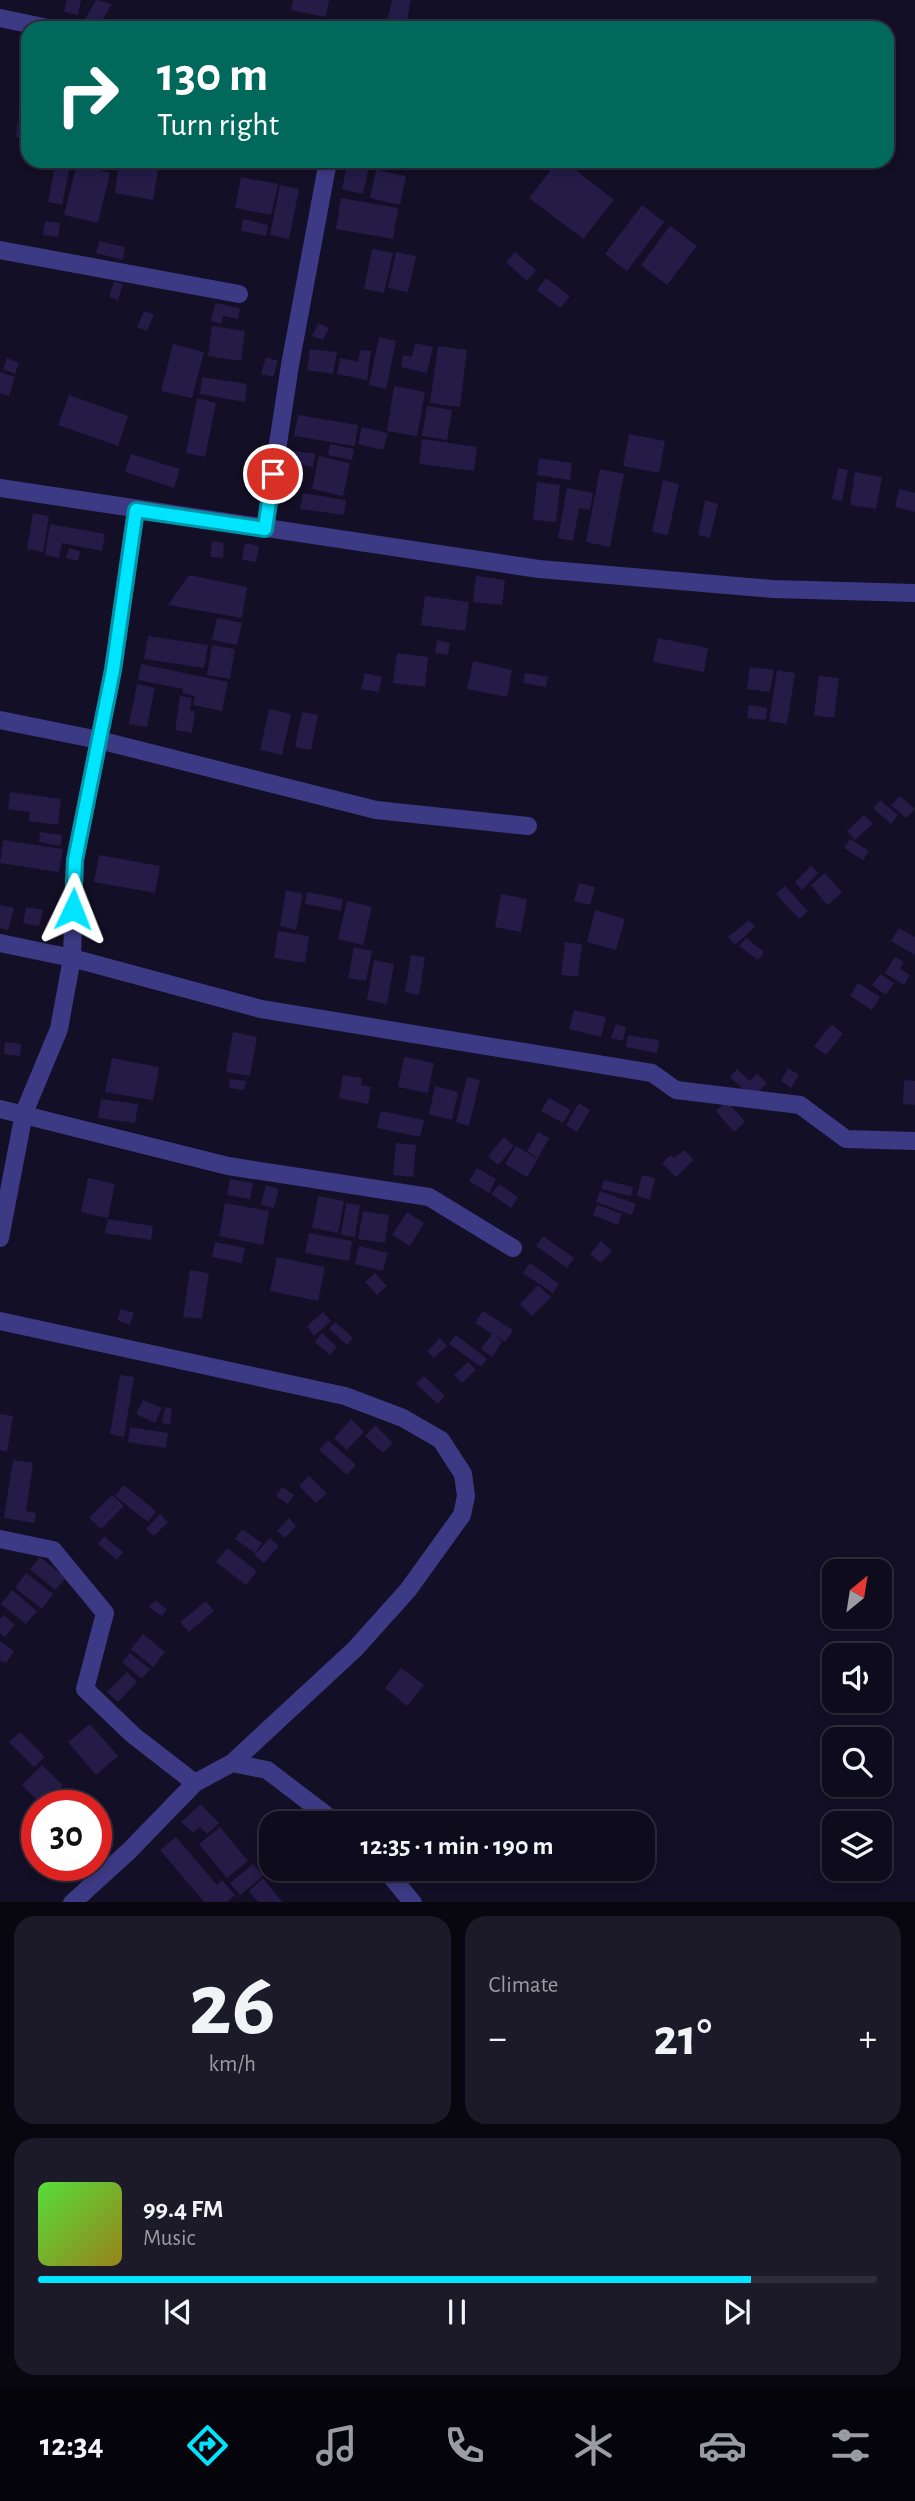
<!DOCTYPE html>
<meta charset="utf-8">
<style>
:root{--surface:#0e0b1c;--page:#1c1929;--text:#f1f3f6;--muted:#9b9ba3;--line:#2e2b3b;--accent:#00e5ff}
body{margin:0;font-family:"Alegreya Sans",sans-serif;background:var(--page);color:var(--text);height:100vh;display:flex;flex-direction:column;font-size:26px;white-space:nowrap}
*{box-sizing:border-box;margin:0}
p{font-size:23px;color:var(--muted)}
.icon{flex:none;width:38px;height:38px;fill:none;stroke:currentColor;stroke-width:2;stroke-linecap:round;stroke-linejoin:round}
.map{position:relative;height:1902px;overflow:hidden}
.panel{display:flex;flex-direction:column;gap:14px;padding:14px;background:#08060f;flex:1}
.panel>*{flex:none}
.guide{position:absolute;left:21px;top:21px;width:873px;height:147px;border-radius:21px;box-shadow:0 4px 10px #0003,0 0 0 2px var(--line);background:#00695c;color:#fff;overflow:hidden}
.needle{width:46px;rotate:30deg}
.controls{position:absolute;left:822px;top:1559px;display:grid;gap:14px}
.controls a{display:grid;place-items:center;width:70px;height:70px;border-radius:14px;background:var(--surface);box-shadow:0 4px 10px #0003,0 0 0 2px var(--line);font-size:35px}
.speed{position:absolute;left:21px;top:1790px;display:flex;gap:14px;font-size:35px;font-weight:700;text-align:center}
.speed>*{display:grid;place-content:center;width:91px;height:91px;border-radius:50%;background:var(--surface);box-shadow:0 4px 10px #0003,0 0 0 2px var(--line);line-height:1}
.speed .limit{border:10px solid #d22;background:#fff;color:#111}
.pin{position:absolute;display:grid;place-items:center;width:60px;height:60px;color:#fff;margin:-30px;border:4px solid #fff;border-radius:50%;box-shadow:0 2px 7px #0007}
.me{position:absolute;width:77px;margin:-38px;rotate:2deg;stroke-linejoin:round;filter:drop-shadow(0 0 5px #0008)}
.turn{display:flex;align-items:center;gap:24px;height:147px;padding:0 21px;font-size:32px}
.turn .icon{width:91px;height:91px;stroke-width:2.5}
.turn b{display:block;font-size:49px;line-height:60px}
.big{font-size:52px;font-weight:600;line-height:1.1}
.panel .widget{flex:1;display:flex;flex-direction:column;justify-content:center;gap:10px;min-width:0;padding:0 24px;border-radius:21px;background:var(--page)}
.panel .dial{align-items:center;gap:0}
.dial b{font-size:91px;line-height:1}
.song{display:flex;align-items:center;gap:21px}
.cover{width:84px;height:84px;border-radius:10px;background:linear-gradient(135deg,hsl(110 70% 55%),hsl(50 70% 35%))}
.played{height:7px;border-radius:4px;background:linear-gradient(90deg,var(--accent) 85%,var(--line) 85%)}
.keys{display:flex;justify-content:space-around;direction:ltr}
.heat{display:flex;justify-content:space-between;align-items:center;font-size:38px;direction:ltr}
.panel .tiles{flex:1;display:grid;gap:14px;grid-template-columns:1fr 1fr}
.widget:last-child{grid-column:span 2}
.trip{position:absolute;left:259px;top:1811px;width:396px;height:70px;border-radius:21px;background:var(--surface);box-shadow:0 4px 10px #0003,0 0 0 2px var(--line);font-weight:600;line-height:70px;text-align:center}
.menu{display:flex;height:112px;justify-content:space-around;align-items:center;background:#06040b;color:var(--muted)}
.menu .icon{width:49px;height:49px}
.menu .active{color:var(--accent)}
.menu b{font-size:32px;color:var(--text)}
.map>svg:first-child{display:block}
.building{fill:#241b47}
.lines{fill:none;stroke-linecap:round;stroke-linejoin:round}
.minor{stroke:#3d3a85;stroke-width:18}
.route-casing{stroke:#0095a6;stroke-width:18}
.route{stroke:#00e5ff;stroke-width:12}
</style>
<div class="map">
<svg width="915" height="1903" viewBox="0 0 915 1903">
<rect width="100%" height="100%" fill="#130f26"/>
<path class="building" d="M67 0H81L78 15 64 12Z
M96 0 112 4 98 28H80Z
M293 0H329L326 17 291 10Z
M392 0H411L406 25 387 21Z
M19 104 28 105V138L16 137 17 122 24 123V115H18Z
M56 161H71L62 205 48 202Z
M348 161H370L363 194 342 189Z
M558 161H564L614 200 583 239 529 198Z
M77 164 110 173 98 223 64 215Z
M119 164 158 170 153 200 115 193Z
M376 170 406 176 400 205 370 198Z
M241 177 278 184 271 215 235 208Z
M280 185 299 189 289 239 270 235Z
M341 198 398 208 393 239 336 229Z
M642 205 664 222 627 271 605 254Z
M243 219 268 225 266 236 241 231Z
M45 221 60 223 58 237 43 235Z
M670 226 697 246 667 285 641 265Z
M99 241 125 247 123 260 96 253Z
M372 249 393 253 384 293 364 289Z
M396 252 416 256 408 292 388 288Z
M515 252 536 270 527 281 506 262Z
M546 278 570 296 560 308 537 290Z
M114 281 123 284 118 300 109 297Z
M215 303 240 308 238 319 223 316 221 324 211 321Z
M144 311 154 314 147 331 137 327Z
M318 323 329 328 323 340 312 336Z
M212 326 245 331 241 361 208 356Z
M379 337 396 341 386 389 369 385Z
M415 343 433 347 427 373 401 367 403 355 412 357Z
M173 344 204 352 192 398 161 391Z
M438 346 467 350 460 407 430 403Z
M310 349 337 352 333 374 307 370Z
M360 350 371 351 367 380 337 374 340 358 358 362Z
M266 357 278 361 273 377 261 374Z
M7 358 19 363 15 374 3 369Z
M0 372 15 377 9 396 0 393Z
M202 377 247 384 245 402 200 394Z
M394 386 425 392 417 436 387 431Z
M69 395 128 416 118 446 58 425Z
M197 398 216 403 205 457 186 453Z
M427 406 452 410 447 440 422 436Z
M298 415 358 425 355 446 294 436Z
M362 427 388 433 383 450 358 444Z
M629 434 665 441 659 473 623 466Z
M422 439 477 447 474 471 419 464Z
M330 444 354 449 352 460 328 455Z
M289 450 315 454 313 467 287 462Z
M131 454 180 469 174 488 125 472Z
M319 456 350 463 343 496 312 489Z
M539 458 572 463 570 480 537 475Z
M838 468 848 470 842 501 832 499Z
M600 469 624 474 610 547 586 542Z
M855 472 882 477 876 509 850 505Z
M663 480 679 484 668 535 652 532Z
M537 482 560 485 556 522 533 520Z
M567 488 593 493 590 510 579 508 573 541 558 538Z
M899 489 915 493V512L895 507Z
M303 493 346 500 344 515 300 509Z
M705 500 718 504 710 538 698 535Z
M33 513 49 516 43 552 27 549Z
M50 524 105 534 102 551 62 543 59 558 45 555Z
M212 541 224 543 223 558 210 557Z
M245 543 259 546 256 562 242 560Z
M69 548 80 551 78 561 66 558Z
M189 575 247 587 242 618 168 605Z
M476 576 505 580 502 605 473 602Z
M425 596 469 602 465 631 421 625Z
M217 618 242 623 237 645 212 640Z
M148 636 208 645 204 668 144 659Z
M658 638 708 648 704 672 653 662Z
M437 640 450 643 448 655 435 653Z
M212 645 235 649 230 679 207 675Z
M397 653 428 657 425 687 393 683Z
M473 661 512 670 507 697 467 689Z
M141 664 228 682 222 711 193 705 195 696 182 693 183 689 138 680Z
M750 667 774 670 770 692 747 689Z
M777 670 795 673 787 724 769 721Z
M365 673 382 677 379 692 361 689Z
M525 673 548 677 546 687 523 683Z
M819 676 839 678 834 718 814 715Z
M137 684 155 688 147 727 129 724Z
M180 696 192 698 190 710 195 711 192 733 175 730Z
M749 705 767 708 766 720 747 718Z
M269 709 291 714 282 755 260 750Z
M302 712 318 715 311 750 295 747Z
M10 792 61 799 58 825 29 821 30 812 8 809Z
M900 796 915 809 906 818 891 805Z
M880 800 898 815 891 824 873 808Z
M864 815 873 824 855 840 847 831Z
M40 832 62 835 61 846 39 842Z
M850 839 869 851 863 860 844 848Z
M3 840 63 849 59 872 0 863Z
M99 855 160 866 155 893 94 882Z
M811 866 818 873 802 890 795 882Z
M825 873 842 893 827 905 811 885Z
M579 883 595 887 590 905 574 901Z
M785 886 808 911 799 919 776 894Z
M286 890 303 894 296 930 280 926Z
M307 892 343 899 341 911 305 904Z
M501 894 527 899 521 932 495 927Z
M347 901 372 907 363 945 338 939Z
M0 905 14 908 8 930 0 928Z
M26 907 43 910 39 926 23 923Z
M595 910 625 919 616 950 587 942Z
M749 920 755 927 735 945 728 937Z
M899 928 915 937V955L891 941Z
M278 931 309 936 305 963 274 958Z
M746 938 764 952 758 960 739 946Z
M565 942 582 944 578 977 561 975Z
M354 947 372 951 366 981 348 978Z
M411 955 425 957 419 995 405 992Z
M895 957 904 962 900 969 910 975 904 985 885 973Z
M374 960 394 964 387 1004 367 1000Z
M880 974 894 983 886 995 872 985Z
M858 983 880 997 872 1010 850 996Z
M574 1010 606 1017 601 1037 569 1029Z
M616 1024 626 1027 623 1041 611 1038Z
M832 1024 843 1034 826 1055 814 1046Z
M233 1032 257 1037 250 1076 226 1072Z
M628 1035 659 1040 657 1053 626 1047Z
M5 1042 21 1044 20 1056 4 1054Z
M404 1057 434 1063 428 1093 398 1087Z
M112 1058 159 1067 153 1100 105 1092Z
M788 1068 799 1075 791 1088 781 1081Z
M737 1069 750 1081 757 1074 767 1083 753 1098 730 1077Z
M343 1075 362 1078 361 1085 371 1087 368 1104 339 1098Z
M467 1077 480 1080 469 1126 456 1122Z
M230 1079 246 1081 244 1090 229 1088Z
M904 1080 915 1081V1105L903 1104Z
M435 1086 458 1092 452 1120 429 1114Z
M549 1098 571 1110 563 1123 541 1111Z
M101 1099 138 1104 135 1123 98 1118Z
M727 1101 745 1122 734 1132 716 1111Z
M579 1103 590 1110 577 1132 566 1125Z
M381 1111 424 1120 420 1137 377 1128Z
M538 1132 549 1138 538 1158 527 1151Z
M504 1137 514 1146 498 1165 488 1156Z
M396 1143 416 1145 413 1177 393 1175Z
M516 1146 538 1159 527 1177 505 1164Z
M684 1150 694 1160 676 1177 662 1163 671 1155 674 1158Z
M477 1168 496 1179 489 1193 469 1181Z
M642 1175 655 1178 650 1200 637 1196Z
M88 1178 115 1184 108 1218 81 1212Z
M230 1179 253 1183 250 1199 227 1195Z
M604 1180 633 1187 631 1196 601 1189Z
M499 1184 518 1197 511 1208 491 1194Z
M266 1185 279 1189 274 1208 261 1205Z
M600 1191 636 1204 632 1215 596 1202Z
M318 1196 344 1201 338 1233 312 1228Z
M225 1203 269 1211 263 1245 219 1236Z
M346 1203 360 1205 355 1237 341 1235Z
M597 1205 622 1214 618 1225 593 1215Z
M363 1211 389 1215 385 1243 358 1239Z
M407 1212 424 1223 410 1246 392 1235Z
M108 1219 153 1226 151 1240 105 1233Z
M309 1233 352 1241 349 1261 305 1253Z
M543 1236 574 1258 567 1268 536 1246Z
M601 1241 612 1251 601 1263 590 1254Z
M215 1242 245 1248 242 1263 212 1257Z
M359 1246 388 1253 383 1271 355 1264Z
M277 1257 325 1267 318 1301 270 1291Z
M530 1263 559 1284 553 1293 523 1273Z
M190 1270 209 1273 202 1319 183 1317Z
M375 1273 387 1286 377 1295 365 1282Z
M538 1285 551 1297 532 1316 520 1304Z
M121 1309 134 1313 130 1325 117 1320Z
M483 1311 513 1330 505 1342 496 1336 502 1342 492 1357 481 1349 492 1334 475 1323Z
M323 1312 331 1321 314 1336 307 1326Z
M335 1322 353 1338 347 1345 329 1329Z
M322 1333 337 1347 330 1355 315 1342Z
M456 1335 487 1359 481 1367 449 1344Z
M440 1338 447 1346 434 1358 427 1351Z
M468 1362 476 1370 462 1383 454 1375Z
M120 1375 134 1377 124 1437 110 1434Z
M424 1376 445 1396 438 1404 416 1384Z
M143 1400 162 1408 155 1423 136 1414Z
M165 1407 172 1408 170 1425 162 1423Z
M0 1414 13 1416 7 1452 0 1450Z
M351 1419 364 1432 347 1450 334 1438Z
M375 1425 393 1443 383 1453 365 1436Z
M130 1427 168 1433 166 1448 128 1442Z
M328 1440 356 1465 347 1475 319 1450Z
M13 1460 33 1463 26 1511 36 1513 34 1523 4 1518Z
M309 1476 327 1493 316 1503 299 1486Z
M124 1485 156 1511 148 1522 115 1496Z
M282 1487 294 1495 288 1504 276 1496Z
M112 1495 124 1506 101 1529 89 1518Z
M160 1514 168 1522 154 1536 146 1529Z
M289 1518 296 1526 285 1538 277 1531Z
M242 1529 262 1543 255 1553 235 1539Z
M104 1536 123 1552 117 1560 98 1544Z
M270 1538 279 1546 264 1563 254 1555Z
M227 1548 257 1571 246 1585 216 1562Z
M40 1557 66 1578 55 1590 30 1569Z
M26 1573 53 1594 42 1609 15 1588Z
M12 1590 37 1611 26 1624 1 1604Z
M155 1600 167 1609 162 1616 149 1607Z
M206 1601 214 1611 189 1632 180 1622Z
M3 1615 15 1625 5 1637 0 1633V1619Z
M143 1634 165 1652 153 1667 131 1649Z
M0 1641 14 1651 6 1663 0 1660Z
M130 1653 150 1669 142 1679 122 1662Z
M401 1668 424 1685 407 1706 385 1688Z
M127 1672 137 1682 118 1702 107 1692Z
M90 1724 118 1756 96 1775 68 1742Z
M20 1732 45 1757 34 1767 9 1742Z
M42 1765 63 1785 43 1806 22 1785Z
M201 1804 219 1823 207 1834 200 1827 193 1833 181 1822Z
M220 1827 248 1861 227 1878 199 1844Z
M176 1837 217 1885 222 1880 235 1895 226 1903H205L160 1850Z
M253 1864 263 1876 240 1895 230 1883Z
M263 1878 283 1903H259L249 1891Z"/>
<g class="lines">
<path class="minor" d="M0 18 48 28
M0 250 239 294
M0 488 539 569 773 589 915 593
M265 529 290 365 328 161
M0 720 99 740 376 810 528 826
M0 943 72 958 261 1009 652 1073 676 1090 800 1105 846 1139 915 1141
M0 1109 228 1166 429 1197 513 1248
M0 1238 24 1113 59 1029 72 958 75 860 113 670 136 510
M0 1321 345 1396 403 1418 441 1440 463 1474 466 1496 462 1515 408 1590 355 1649 232 1763
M0 1539 53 1550 105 1613 85 1689 133 1735 195 1783 232 1763 267 1770 338 1824
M385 1869 413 1903
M72 1903 129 1851 195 1783"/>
</g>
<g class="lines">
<g class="route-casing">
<path id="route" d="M73 909 75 860 113 670 136 510 265 529 273 474"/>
</g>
<use href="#route" class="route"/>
</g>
</svg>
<div class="controls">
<a><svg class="needle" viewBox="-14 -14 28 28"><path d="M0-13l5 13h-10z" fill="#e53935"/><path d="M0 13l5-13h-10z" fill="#9b9ba3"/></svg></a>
<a><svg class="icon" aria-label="sound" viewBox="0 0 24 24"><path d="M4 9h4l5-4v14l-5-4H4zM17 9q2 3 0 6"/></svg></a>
<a><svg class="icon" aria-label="search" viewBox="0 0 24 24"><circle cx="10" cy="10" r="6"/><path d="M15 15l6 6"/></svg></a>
<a><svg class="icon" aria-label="layers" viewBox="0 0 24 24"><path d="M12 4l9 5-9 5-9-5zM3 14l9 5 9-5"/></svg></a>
</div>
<div class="speed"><div class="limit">30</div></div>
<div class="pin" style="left:273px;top:474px;background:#d93025"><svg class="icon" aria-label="arrive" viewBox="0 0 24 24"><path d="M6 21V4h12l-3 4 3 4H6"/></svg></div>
<svg class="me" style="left:73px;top:909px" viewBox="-20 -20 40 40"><path d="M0-17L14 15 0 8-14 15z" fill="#00e5ff" stroke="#fff" stroke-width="4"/></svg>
<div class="trip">12:35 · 1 min · 190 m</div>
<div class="guide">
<div class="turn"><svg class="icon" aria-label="right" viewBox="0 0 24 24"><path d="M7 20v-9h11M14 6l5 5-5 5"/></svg><div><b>130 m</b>Turn right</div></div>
</div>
</div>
<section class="panel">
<div class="tiles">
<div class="widget dial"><b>26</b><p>km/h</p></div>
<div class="widget"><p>Climate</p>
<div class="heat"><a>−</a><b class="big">21°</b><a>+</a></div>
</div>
<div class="widget">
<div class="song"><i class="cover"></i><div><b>99.4 FM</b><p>Music</p></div></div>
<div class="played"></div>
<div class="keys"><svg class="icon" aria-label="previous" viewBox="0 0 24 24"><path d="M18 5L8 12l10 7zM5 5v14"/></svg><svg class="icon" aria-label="pause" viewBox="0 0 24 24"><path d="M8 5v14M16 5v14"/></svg><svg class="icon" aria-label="next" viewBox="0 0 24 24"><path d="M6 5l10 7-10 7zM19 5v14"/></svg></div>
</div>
</div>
</section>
<nav class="menu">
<b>12:34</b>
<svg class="icon active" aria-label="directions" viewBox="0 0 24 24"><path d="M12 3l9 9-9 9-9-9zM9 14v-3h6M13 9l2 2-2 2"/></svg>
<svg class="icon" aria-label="music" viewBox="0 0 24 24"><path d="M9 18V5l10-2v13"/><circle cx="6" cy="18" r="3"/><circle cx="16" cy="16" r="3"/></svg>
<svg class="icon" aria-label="phone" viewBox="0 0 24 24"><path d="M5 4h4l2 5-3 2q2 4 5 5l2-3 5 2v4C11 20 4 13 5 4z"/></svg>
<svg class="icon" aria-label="climate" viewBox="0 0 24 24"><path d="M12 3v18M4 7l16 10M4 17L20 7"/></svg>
<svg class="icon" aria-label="car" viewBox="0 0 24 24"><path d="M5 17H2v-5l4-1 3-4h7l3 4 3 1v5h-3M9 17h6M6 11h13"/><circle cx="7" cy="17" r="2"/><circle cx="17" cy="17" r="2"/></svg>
<svg class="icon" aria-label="filters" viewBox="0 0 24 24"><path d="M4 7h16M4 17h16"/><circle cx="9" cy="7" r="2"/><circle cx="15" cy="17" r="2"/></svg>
</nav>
